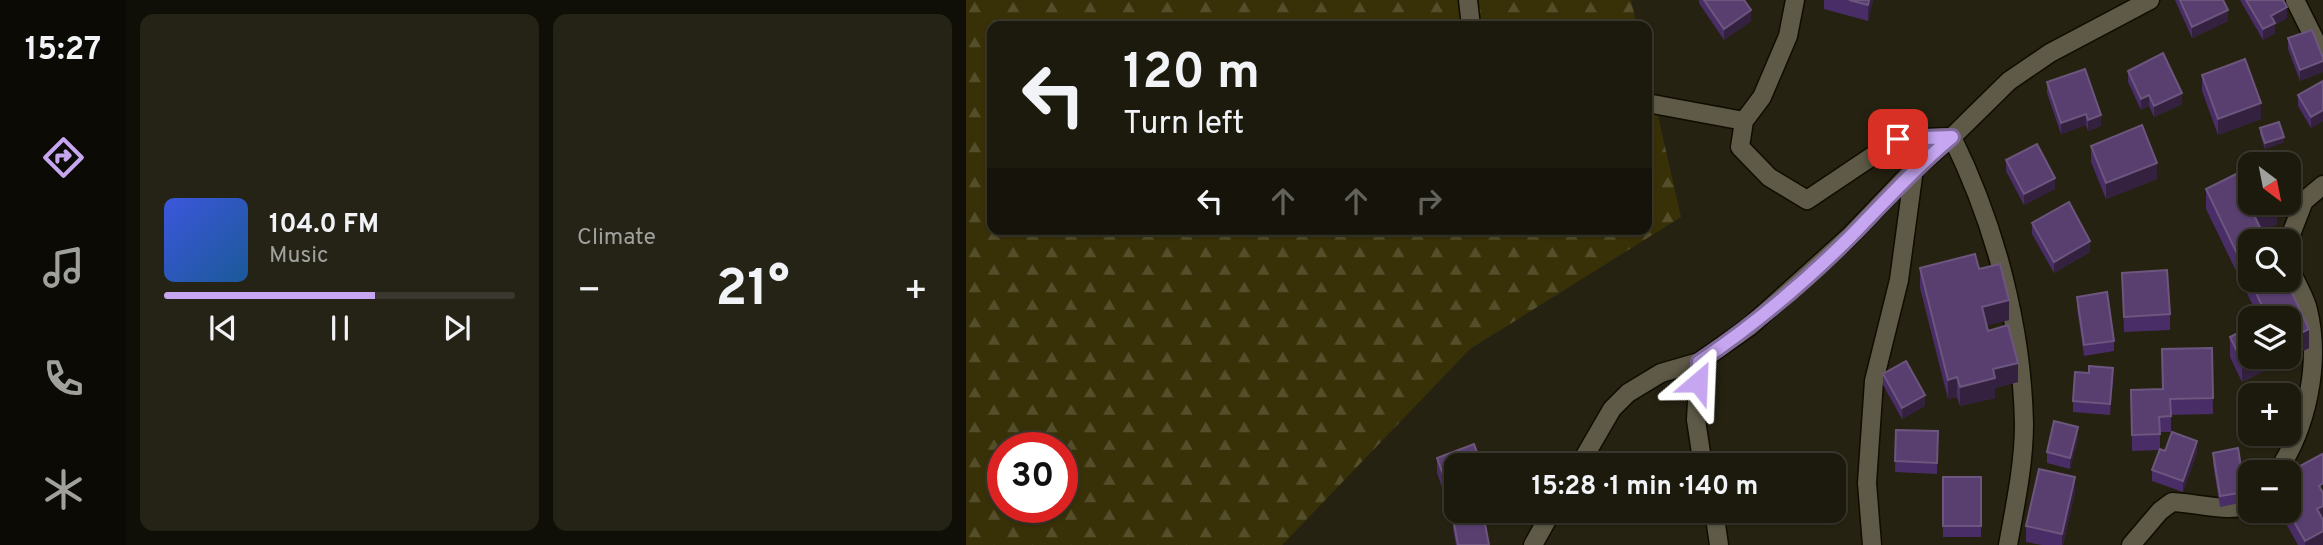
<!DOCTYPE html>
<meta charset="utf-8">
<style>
:root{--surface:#1c1a0d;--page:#252316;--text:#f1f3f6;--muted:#a0a19d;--line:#3a382e;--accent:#c6a6f0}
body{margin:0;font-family:Overpass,sans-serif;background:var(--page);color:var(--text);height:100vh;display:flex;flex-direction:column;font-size:26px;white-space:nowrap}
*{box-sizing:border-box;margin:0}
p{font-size:23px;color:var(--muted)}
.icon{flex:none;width:38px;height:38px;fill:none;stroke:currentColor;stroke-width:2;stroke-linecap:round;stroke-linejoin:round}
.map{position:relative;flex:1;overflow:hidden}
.sheet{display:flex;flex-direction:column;gap:14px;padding:14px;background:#0f0e07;width:840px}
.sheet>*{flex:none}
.top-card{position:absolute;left:21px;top:21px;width:665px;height:214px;border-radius:14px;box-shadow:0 2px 5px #0004,0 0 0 2px var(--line);background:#1c1a0d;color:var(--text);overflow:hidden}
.needle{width:46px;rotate:148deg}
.tools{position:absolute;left:1272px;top:152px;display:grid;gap:14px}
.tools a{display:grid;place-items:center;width:63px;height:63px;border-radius:14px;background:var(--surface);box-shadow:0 2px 5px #0004,0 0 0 2px var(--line);font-size:35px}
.speed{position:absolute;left:21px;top:432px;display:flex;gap:14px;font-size:35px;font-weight:700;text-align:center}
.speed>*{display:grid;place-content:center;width:91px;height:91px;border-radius:50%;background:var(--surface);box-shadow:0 2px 5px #0004,0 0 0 2px var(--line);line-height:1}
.speed .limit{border:10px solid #d22;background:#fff;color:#111}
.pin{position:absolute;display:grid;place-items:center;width:60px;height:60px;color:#fff;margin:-30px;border-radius:14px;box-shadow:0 4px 10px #0006}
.me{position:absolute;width:77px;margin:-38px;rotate:26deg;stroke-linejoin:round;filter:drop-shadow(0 0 5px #0008)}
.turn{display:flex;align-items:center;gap:24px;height:147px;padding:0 21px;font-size:32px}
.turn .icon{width:91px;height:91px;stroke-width:2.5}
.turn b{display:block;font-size:49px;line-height:60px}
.lanes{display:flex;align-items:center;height:66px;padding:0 21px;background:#0003;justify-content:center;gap:35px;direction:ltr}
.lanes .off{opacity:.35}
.big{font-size:52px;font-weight:700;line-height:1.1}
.sheet .card{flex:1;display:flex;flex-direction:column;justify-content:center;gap:10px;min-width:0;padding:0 24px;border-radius:14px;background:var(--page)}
.song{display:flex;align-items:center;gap:21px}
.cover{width:84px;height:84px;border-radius:10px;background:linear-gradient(135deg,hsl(230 70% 55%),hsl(210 70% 35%))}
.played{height:7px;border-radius:4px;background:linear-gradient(90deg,var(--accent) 60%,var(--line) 60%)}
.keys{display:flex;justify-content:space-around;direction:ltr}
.heat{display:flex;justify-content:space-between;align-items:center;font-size:38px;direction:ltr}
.sheet .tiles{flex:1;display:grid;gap:14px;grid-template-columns:repeat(2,1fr)}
.trip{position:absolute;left:478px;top:453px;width:402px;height:70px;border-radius:14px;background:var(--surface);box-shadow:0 2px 5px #0004,0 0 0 2px var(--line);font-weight:700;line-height:70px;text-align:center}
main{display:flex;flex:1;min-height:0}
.dock{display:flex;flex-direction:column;width:126px;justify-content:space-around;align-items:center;background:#0b0a05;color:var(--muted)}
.dock .icon{width:49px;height:49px}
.dock .current{color:var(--accent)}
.dock b{font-size:32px;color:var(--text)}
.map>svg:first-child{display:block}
.forest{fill:url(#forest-firs);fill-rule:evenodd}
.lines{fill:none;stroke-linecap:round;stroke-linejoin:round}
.minor-casing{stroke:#0f0c00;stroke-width:21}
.minor{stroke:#5e5a47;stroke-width:18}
.wall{fill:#492d66}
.shaded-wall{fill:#34213f}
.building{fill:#583f70;stroke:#6c567e;stroke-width:2}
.route-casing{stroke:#816c9c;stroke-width:18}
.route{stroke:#c6a6f0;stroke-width:12}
</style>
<main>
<nav class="dock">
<b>15:27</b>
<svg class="icon current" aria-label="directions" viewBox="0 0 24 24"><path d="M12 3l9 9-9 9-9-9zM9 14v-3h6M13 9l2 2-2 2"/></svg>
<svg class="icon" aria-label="music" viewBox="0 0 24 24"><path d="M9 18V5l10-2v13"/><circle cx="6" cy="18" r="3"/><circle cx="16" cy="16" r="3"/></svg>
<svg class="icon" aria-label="phone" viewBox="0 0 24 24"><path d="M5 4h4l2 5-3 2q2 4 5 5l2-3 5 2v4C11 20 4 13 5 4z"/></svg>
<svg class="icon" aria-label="climate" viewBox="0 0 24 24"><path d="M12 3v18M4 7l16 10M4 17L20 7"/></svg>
</nav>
<section class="sheet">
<div class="tiles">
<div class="card">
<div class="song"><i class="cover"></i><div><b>104.0 FM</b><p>Music</p></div></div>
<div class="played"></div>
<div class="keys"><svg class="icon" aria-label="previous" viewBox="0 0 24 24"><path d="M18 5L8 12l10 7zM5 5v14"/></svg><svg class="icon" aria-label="pause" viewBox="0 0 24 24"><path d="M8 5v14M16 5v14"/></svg><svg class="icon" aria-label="next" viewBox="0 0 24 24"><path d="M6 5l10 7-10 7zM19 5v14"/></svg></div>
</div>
<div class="card"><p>Climate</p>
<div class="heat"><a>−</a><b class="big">21°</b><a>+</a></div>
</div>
</div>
</section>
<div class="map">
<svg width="1357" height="545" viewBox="0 0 1357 545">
<defs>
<pattern id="forest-firs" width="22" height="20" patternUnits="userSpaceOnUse" patternTransform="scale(1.75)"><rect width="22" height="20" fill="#383108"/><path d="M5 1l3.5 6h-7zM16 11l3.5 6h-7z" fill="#544e2b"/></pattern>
</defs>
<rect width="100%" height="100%" fill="#262211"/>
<path class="forest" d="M0 0H665L671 26H26V229H681V68L715 217 504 349 316 545H0ZM37 448H96V508H37Z"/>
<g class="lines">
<g class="minor-casing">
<path id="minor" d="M502 0 505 26
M829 0 822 36 796 97 778 121 774 147 803 177 841 200 932 139 986 137C1029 225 1056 325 1058 424 1058 464 1049 506 1042 545
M1329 0 1357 56
M681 103 778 121
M1322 242 1338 201 1357 185
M733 362 730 420 737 466
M613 466 646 409 662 393 695 373 733 362 783 327 884 236 948 169
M1311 472C1341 428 1355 363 1342 310 1338 292 1325 279 1323 260
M748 511 753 545
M567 545 586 511
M906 545 901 483 908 381 933 280 948 169 986 137 1043 81 1084 53 1184 0
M1165 545 1194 511 1206 502C1226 502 1270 515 1284 503"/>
</g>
<use href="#minor" class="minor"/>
</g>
<path class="wall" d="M733 0H778L785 21 758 40 733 3Z
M858 0H907L902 21 858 9Z
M1209 0H1257L1262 21 1226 38Z
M1274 0H1317L1321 18 1309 25V33L1297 40Z
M1322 38 1357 58V72L1334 81 1322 49Z
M1162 71 1216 104 1188 117 1183 106 1175 110 1162 82Z
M1236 75 1295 119 1252 135 1236 91Z
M1357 81V121L1345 128 1332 106V95Z
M1081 82 1135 126 1122 131 1120 125 1095 134 1081 93Z
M1294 128 1318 142 1299 149 1294 134Z
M1125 146 1191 179 1140 199 1125 162Z
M1040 160 1089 189 1058 205 1040 171Z
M1240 189 1311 224 1296 231 1343 348 1276 382 1264 357V337L1323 318H1293L1240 209Z
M1066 223 1124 252 1088 273 1066 234Z
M954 268 1013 269 1043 320 1021 325 1022 331 1052 382 1029 388V398L994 406 991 397 982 399 954 288Z
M1156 273 1204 314V330L1158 332Z
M1111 297 1148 341V351L1118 356 1111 308Z
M1246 348 1247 414 1205 415V432H1194V449L1199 451 1231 452 1217 492 1186 481V470L1193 450 1166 451 1165 390 1196 389Z
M917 374 959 406 936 419 917 385Z
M1147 379 1144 415 1107 412V401Z
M930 430 972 431 971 474 929 472Z
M1112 438 1104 469 1081 463V452Z
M508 444 490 511H511L494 517 523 545H490L487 529V519L471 473V458Z
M1247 453 1279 492V502L1254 507 1247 464Z
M977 477H1015V537H977Z
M1109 492 1097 545H1076L1060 542V526Z
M1313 511H1323L1357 545H1332Z"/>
<path class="shaded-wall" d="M903 0H907L902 21V5Z
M1321 7V18L1309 25V33L1297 40V29L1305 16Z
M785 10V21L758 40V29Z
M1262 10V21L1226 38V27Z
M1357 61V72L1334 81V70Z
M1216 93V104L1188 117V106Z
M1183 95V106L1175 110V99Z
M1295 103V119L1252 135V119Z
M1357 110V121L1345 128V117Z
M1120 114V125L1095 134V123Z
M1135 115V126L1122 131V120Z
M1318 137V142L1299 149V143Z
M1191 163V179L1140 199V183Z
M1089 178V189L1058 205V194Z
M1311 204V224L1288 235V215Z
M1124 241V252L1088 273V262Z
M1043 300V320L1016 327V307Z
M1343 329V348L1276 382V362L1286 357H1323V339Z
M1052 363V382L1029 388V398L994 406V387L1027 369Z
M1147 368V379L1144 415V404Z
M991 377V397L982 399V380Z
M959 395V406L936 419V408Z
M1112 427V438L1104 469V458Z
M1231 441V452L1217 492V481Z
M1109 477V492L1097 545H1096V534Z
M490 503V511H511L488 519V504Z
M1357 506V522L1351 509Z
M1357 531V545H1339V541Z"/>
<path class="building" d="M738 0H778L785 10 758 29Z
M883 0H903L902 5Z
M1214 0H1257L1262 10 1226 27Z
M1280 0H1317L1321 7 1305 16 1309 23 1297 29Z
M1346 30 1357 58V61L1334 70 1322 38Z
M1197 53 1216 93 1188 106 1183 95 1175 99 1162 71Z
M1279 59 1295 103 1252 119 1236 75Z
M1119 69 1135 115 1122 120 1120 114 1095 123 1081 82Z
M1357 81V110L1345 117 1332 95Z
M1313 122 1318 137 1299 143 1294 128Z
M1176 125 1191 163 1140 183 1125 146Z
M1071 144 1089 178 1058 194 1040 160Z
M1284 167V203H1310L1311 204 1288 215 1301 242H1284V280H1320L1343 329 1323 339V318H1302L1240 189Z
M1103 202 1124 241 1088 262 1066 223Z
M1009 254 1013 269 1034 264 1043 300 1016 307 1022 331 1042 325 1052 363 1027 369 1029 378 994 387 991 377 982 380 954 268Z
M1201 270 1204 314 1158 317 1156 273Z
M1141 292 1148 341 1118 345 1111 297Z
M1284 327V357H1286L1276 362 1264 337Z
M1246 348 1247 398 1204 399 1205 416 1193 417 1194 434 1166 435 1165 390 1197 389 1196 349Z
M940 361 959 395 936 408 917 374Z
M1123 366 1147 368 1144 404 1107 401 1109 372 1123 373Z
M1088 421 1112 427 1104 458 1081 452Z
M930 430 972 431 971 463 929 461Z
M1206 432 1231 441 1217 481 1186 470 1194 449 1199 451Z
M508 444 516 466H490V503L488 504 471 458Z
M1272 448 1279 492 1254 496 1247 453Z
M1356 454 1357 456V483L1353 486 1357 493V506L1351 509 1357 520V531L1339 541 1322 511H1323V472Z
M1073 469 1109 477 1096 534 1060 526Z
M977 477H1015V526H977Z
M517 513 523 545H492L487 518Z"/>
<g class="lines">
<g class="route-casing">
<path id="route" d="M732 382 733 362C788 325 839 282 886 235 919 201 950 167 986 137L932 139"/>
</g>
<use href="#route" class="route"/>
</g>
</svg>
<div class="tools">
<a><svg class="needle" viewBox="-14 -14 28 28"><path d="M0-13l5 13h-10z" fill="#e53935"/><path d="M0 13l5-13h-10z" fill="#a0a19d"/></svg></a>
<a><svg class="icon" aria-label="search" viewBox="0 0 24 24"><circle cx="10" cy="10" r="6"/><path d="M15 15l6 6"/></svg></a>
<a><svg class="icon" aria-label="layers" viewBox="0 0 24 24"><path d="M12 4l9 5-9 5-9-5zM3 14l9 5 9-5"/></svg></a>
<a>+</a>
<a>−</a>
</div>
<div class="speed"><div class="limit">30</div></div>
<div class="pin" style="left:932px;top:139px;background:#d93025"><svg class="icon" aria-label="arrive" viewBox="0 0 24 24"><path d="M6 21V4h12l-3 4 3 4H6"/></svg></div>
<svg class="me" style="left:732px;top:382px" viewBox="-20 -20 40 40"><path d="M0-17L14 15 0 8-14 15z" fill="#c6a6f0" stroke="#fff" stroke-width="4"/></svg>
<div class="trip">15:28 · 1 min · 140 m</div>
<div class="top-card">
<div class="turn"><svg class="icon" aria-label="left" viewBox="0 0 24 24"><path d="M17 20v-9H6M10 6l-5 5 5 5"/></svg><div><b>120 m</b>Turn left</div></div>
<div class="lanes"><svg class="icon" aria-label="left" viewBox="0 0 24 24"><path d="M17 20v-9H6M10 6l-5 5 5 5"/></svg><svg class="icon off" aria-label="ahead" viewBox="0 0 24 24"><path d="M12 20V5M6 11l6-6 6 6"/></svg><svg class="icon off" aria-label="ahead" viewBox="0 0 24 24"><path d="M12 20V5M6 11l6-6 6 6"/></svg><svg class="icon off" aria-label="right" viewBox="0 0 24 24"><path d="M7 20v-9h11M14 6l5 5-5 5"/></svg></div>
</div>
</div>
</main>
